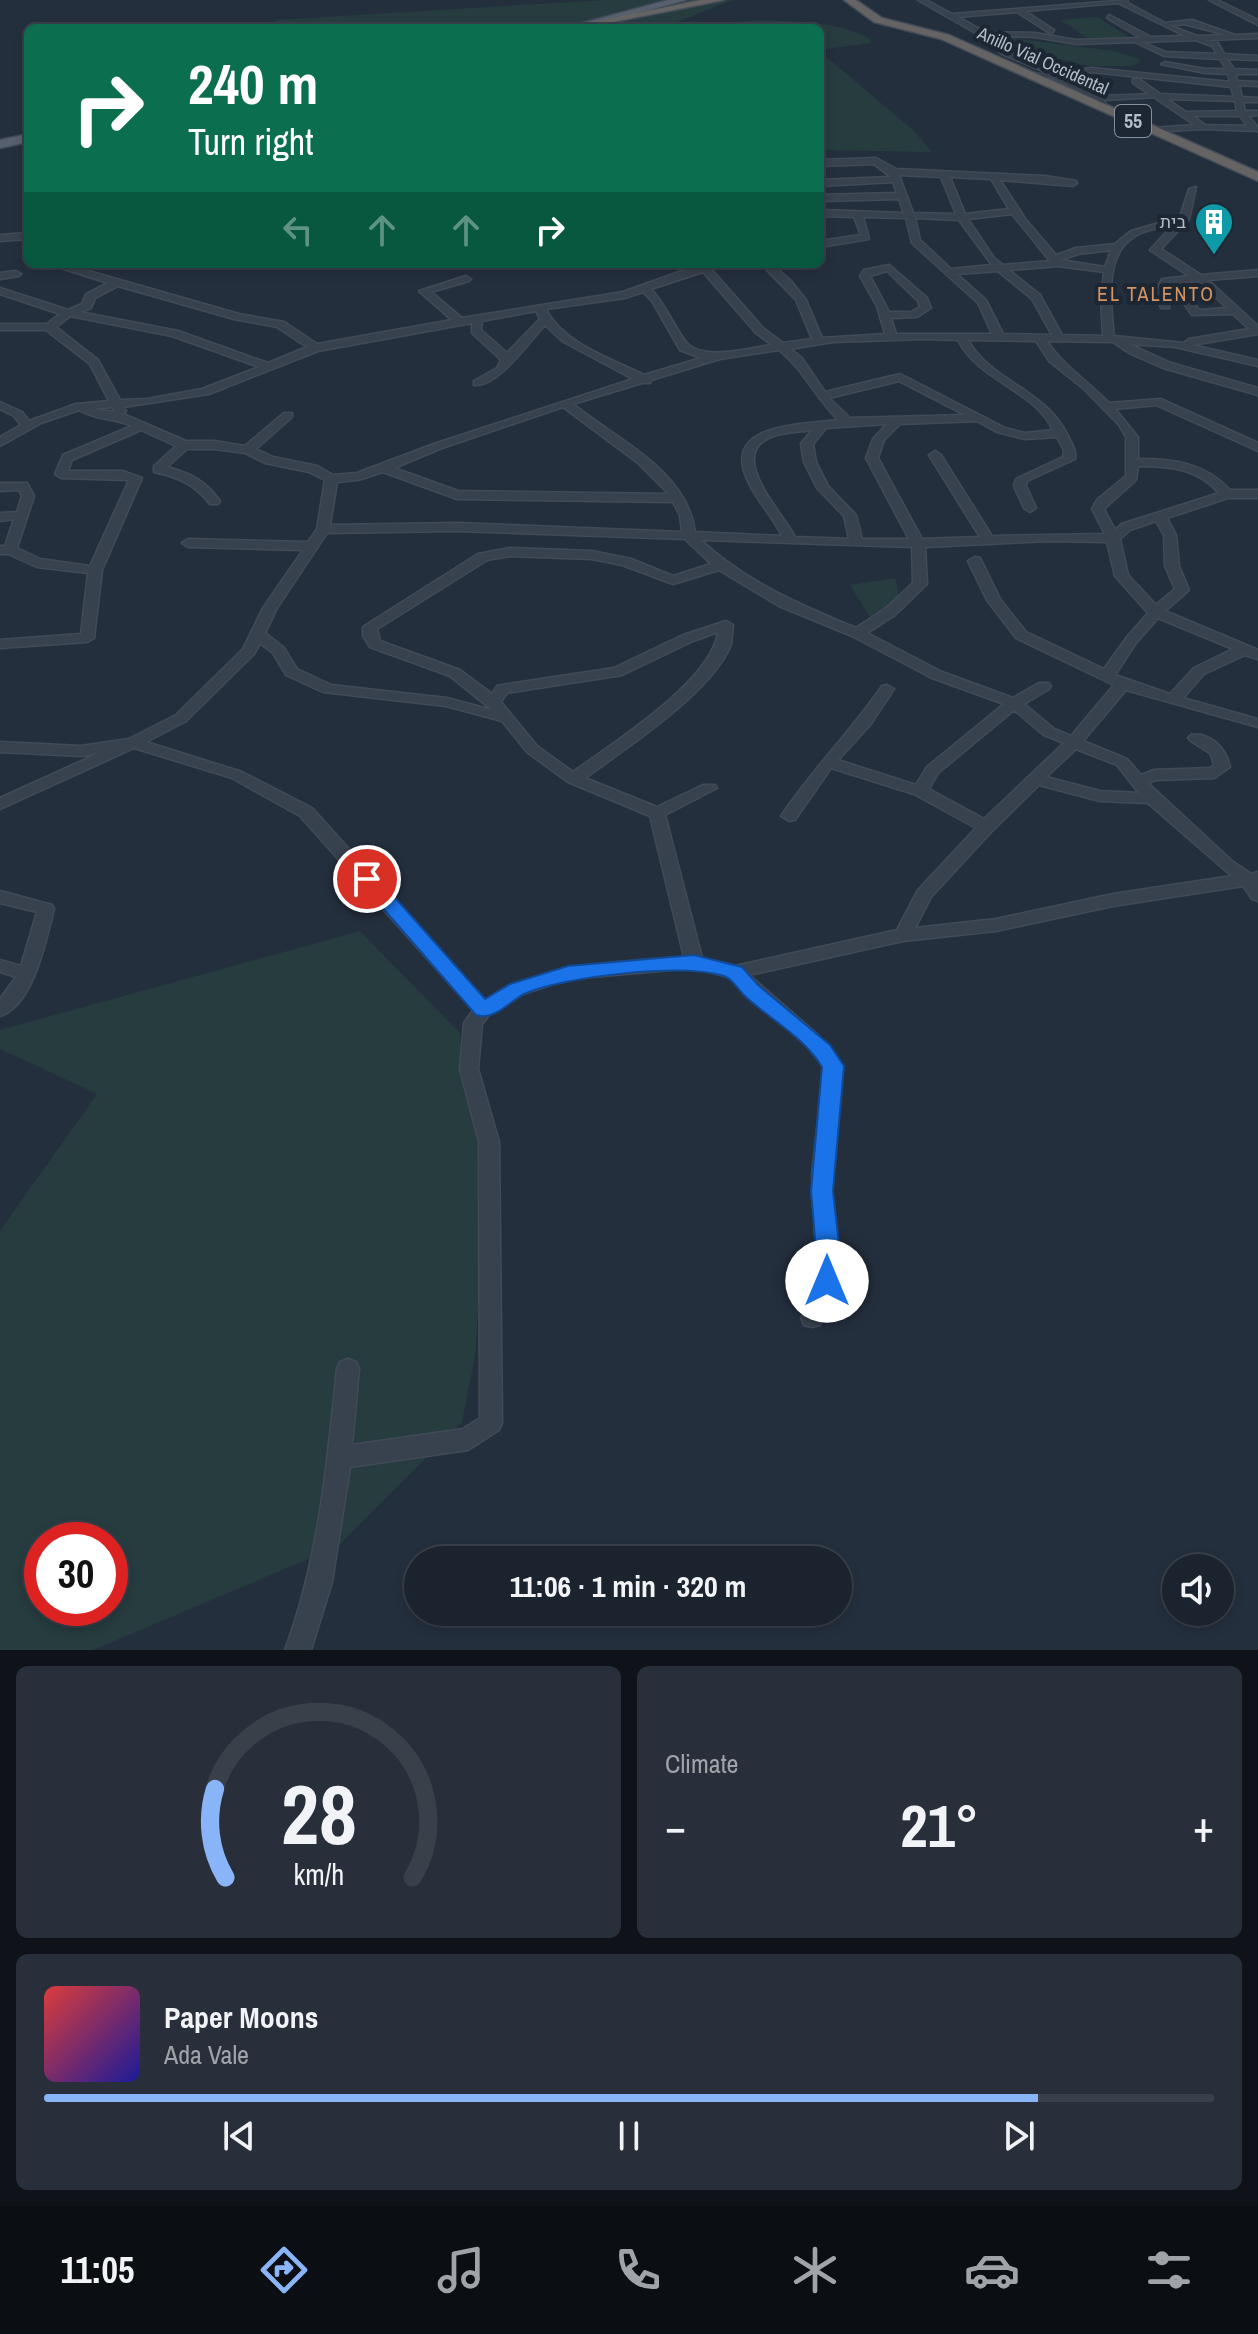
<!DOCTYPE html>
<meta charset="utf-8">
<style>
:root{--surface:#1b232e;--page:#282f3a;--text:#f1f3f6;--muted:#a0a4aa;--line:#39404a;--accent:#8ab4f8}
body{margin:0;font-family:"Archivo Narrow",Heebo,sans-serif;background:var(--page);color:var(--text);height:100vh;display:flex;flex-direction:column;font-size:30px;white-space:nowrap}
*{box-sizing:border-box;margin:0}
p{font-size:26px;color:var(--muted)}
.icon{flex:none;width:44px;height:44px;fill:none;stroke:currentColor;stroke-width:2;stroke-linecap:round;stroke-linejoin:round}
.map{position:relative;height:1650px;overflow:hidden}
.side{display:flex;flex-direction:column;gap:16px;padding:16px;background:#0f1319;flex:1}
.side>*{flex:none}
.hud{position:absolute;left:24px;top:24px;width:800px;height:244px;border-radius:12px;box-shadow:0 4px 12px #0003,0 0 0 2px var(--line);background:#0b6e4f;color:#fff;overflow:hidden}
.fabs{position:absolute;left:1162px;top:1554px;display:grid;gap:16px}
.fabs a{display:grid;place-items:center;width:72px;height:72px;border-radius:50%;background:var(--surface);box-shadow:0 4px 12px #0003,0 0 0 2px var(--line);font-size:40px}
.speed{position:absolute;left:24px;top:1522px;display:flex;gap:16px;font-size:40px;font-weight:700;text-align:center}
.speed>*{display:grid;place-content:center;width:104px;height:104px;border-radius:50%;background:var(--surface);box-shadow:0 4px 12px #0003,0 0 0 2px var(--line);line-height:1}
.speed .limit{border:12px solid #d22;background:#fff;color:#111}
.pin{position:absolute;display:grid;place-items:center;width:68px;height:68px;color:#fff;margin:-34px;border:4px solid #fff;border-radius:50%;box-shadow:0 2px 8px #0007}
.me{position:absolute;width:88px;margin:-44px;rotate:0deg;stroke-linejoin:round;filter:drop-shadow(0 0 6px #0008)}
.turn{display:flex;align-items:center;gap:28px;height:168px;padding:0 32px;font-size:36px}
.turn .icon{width:104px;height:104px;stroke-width:2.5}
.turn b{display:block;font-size:56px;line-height:68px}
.lanes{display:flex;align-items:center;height:76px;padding:0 32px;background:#0003;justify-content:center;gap:40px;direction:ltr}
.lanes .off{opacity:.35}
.big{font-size:60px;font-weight:700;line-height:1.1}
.side .widget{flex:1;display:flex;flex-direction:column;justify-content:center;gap:12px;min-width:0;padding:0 28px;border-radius:12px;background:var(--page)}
.side .dial{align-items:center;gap:0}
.dial svg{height:208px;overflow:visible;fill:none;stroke:var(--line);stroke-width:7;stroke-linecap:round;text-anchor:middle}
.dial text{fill:var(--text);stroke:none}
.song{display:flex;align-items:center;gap:24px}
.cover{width:96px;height:96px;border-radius:12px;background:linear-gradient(135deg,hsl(0 70% 55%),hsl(240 70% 35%))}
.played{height:8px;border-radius:4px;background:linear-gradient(90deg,var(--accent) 85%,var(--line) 85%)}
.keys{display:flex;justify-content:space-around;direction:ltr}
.heat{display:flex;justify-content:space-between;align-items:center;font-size:44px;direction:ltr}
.side .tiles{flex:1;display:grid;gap:16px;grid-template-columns:1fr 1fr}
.widget:last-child{grid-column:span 2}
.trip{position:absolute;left:404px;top:1546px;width:448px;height:80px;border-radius:40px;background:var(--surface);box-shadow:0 4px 12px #0003,0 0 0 2px var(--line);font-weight:700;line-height:80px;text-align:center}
.tabs{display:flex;height:128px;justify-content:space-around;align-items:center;background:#0b0e12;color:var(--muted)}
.tabs .icon{width:56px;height:56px}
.tabs .current{color:var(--accent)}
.tabs b{font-size:36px;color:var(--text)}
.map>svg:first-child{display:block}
.green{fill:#263c3f;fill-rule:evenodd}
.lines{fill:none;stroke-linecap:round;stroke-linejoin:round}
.pedestrian-casing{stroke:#414a57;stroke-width:3}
.minor-casing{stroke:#414a57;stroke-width:3}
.primary-casing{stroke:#414a57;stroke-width:3}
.trunk-casing{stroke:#434c59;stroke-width:3}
.pedestrian{fill:#38414e;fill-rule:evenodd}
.minor{fill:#38414e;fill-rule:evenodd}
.primary{fill:#56606e;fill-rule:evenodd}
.trunk{fill:#656462;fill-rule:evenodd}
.route{fill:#1a73e8;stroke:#114b97;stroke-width:2}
.labels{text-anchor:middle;stroke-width:8;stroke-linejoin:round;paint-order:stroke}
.far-street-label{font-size:18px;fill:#b4bcc9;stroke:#1d2633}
.far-poi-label{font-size:18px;fill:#b4bcc9;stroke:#1d2633;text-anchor:end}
.shield{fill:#1d2633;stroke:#878f9c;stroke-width:2}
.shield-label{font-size:20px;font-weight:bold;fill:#b4bcc9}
.far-neighbourhood-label{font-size:20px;letter-spacing:2px;fill:#d59563;stroke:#1d2633}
</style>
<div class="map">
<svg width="1258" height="1650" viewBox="0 0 1258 1650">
<rect width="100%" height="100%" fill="#242f3e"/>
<path class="green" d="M604 0H733L669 25 653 28H278L276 20Z
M1097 17 1132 39 1094 42 1060 20Z
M760 20C796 22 838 21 870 39V43L820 50V28H668Z
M997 36 1114 51 1140 59 1139 63 1131 66H1089L1024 51 1008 53 1005 46 1019 44 998 45Z
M823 54 913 130 932 152 820 150V55Z
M895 578 900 600 871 619 850 585Z
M360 931 460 1033 463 1080 478 1146 479 1297 475 1356 462 1422 337 1547 93 1650H0V1231L97 1094 0 1049V1030ZM42 1540H110V1608H42Z"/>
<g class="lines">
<g class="pedestrian-casing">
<path id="pedestrian" d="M1155 94 1157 97 1104 100 1107 108 1104 110 1101 108 1097 98 1100 96Z"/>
</g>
<g class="minor-casing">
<path id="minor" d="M918 0H926L952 14 1128 0 1126 2 1165 23 1192 20 1235 35 1258 34V38L1208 40 1218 43 1224 54 1258 56V60L1227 59 1234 69 1258 70V74H1236L1237 81 1258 82V86L1239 85 1242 97 1258 98V102H1243L1245 111H1258V115L1248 116 1258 127V131L1203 129 1149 132 1152 128 1195 125 1133 83V79H1139L1160 94 1234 97 1231 87 1092 72 1060 76 1104 98 1097 100 1050 77 1030 79V75L1048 73 1002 54 981 36ZM1118 3 1185 36 1151 37 1109 15 1107 18 1141 38 1076 40 1035 33 985 32 958 17 1017 12 1051 34 1054 30 1025 11ZM1184 24 1227 35 1197 36 1171 26ZM991 36 1035 37 1076 44 1135 42 1164 56 1220 59 1226 69H1205L1165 62 1161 64 1205 73 1228 74 1230 82 1092 68 1058 72 1008 50ZM1196 40 1212 46 1217 54 1165 52 1142 42ZM1167 99 1235 101 1237 111 1186 112ZM1193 116H1240L1247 126 1205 125Z
M1209 0H1217L1258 20V25Z
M876 158 896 169 1045 176 1076 181 1077 183 1073 186 1000 180 1026 220 1056 255 1076 248 1115 244 1131 231 1180 217 1189 189 1196 187 1189 219 1161 249 1201 275 1258 270V276L1208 280 1258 326V334L1192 345 1258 360V366L1175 347 1129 344 1171 363 1258 388V395L1163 368 1129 353 1113 342 1047 341C1063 366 1089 382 1109 403L1161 399 1258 443V451L1156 405 1115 409 1138 437V459C1174 459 1205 463 1230 490H1258V498H1228L1167 518 1176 535 1179 566 1189 590 1165 611 1258 650V659L1245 655 1204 674 1183 698 1258 719V727L1126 690 1083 741 1127 759 1141 775 1154 770 1210 768 1214 765 1211 754 1191 741 1188 738 1191 735C1210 732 1226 748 1230 767L1214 778 1156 780 1148 783 1232 861 1251 874 1258 872V901L1252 899 1243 886 1113 906 996 931 903 941 749 975 818 1035 842 1066C841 1104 833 1141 832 1178 831 1236 851 1269 820 1325L812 1327 804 1325 801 1318 811 1301 817 1272 812 1175 824 1067 805 1044 729 977 694 968 569 979 523 994 489 1015 482 1024 478 1069 499 1142 502 1423 499 1430 468 1450 350 1467 332 1582 311 1650H285C319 1558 327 1465 337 1369L340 1362 348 1359 356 1362 359 1369 352 1445 463 1429 480 1418 479 1142 460 1069 464 1023 473 1010 300 816 232 778 134 748 0 809V798L99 753 81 756 0 752V742L81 746 129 739 176 715 243 649 263 608 303 550 188 547 182 543 188 539 308 542 317 529 325 480 309 472 265 463 245 453 214 449H187L167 467C190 473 206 481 220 501L218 504H210C195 484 177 477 154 472V466L176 446 141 430 72 460 68 471H122L142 478 102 570 94 638 87 642 0 648V640L81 634 88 573 37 567 8 554H0V546H5L14 519 0 521V513L17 512 22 496 19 490 0 491V483H27L34 496 17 548 40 559 90 566 129 480 61 478 55 474 63 455 132 426C114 418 95 420 79 410L41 423 0 446V437L21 425 14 416 0 409V402L22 412 29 421 76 404 109 401 90 364 46 330H0V324H47L60 314 0 294V288L68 310 82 304 86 294 108 283 48 264H64L239 314 284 322 317 344 452 320 419 291 466 276 471 279 469 281 431 292 462 318 623 292 679 272 710 264H726L711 269 764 329 783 343 812 339 796 300 761 264H772L791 281 806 300 822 338 885 334 877 306 860 276 864 270 889 265 927 298 931 308 917 317 891 318 896 334H992L978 303 912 243 906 218 863 217 869 239 820 247V241L861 235 854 217 820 216V210L904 213 899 199 820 201V195L897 193 893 182 820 186V180L891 177 874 164 820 166V160ZM899 175 941 177 956 214 913 213ZM950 177 991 179 1009 209 965 214ZM1012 214 1050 261 1003 265 994 258 968 219ZM915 218 959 220 992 265 951 269 920 240ZM1174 224 1150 250 1189 276 1162 279 1156 291 1161 308H1169V301H1182L1192 315 1233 314 1249 329 1189 339 1184 343 1114 336C1111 307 1104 258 1131 239 1142 230 1160 228 1174 224ZM1111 250 1105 267 1060 260 1078 254ZM1058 266 1104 272 1101 299 1103 336 1062 335 1040 295 1009 270ZM887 271 918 301 920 307 911 312H889L870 276ZM998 271 1032 299 1052 335 1003 334 986 300 957 274ZM703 272 756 333 772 345C749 348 702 362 686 342 673 325 666 305 651 289ZM1198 281 1227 308 1199 310 1189 296 1167 295 1169 284ZM118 286 234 319 277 327 307 347 268 363 178 331 80 312 91 308 95 298ZM643 292 652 301 680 350 701 358 644 375C612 359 562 343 546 309L625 298ZM536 311 540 319 507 353 481 330 482 321ZM70 316 172 336 259 367 202 389 147 399 120 400 98 360 56 327ZM472 323V333L501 360 497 368 474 381V385C498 387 528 343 545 325L562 341 633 379 434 444 357 473 333 475 317 466 273 457 256 449 292 417V413H284L245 446 214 441H186L123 414 126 411 123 407 209 394 318 351ZM923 339 958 340C980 382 1034 390 1053 430L1025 433 1005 428 900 374 825 392 802 358 790 349 833 342ZM968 340 1036 341 1049 361 1083 388 1119 425 1126 437V476L1097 500 1092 509 1105 534 992 536 941 455 935 451 929 455 980 537 922 539 878 458 884 440 900 424 977 421 997 432 1025 439 1057 437 1064 450 1063 457 1016 479 1014 486 1024 508 1030 512 1036 508 1026 486 1027 481 1075 459C1076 449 1072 444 1068 436 1044 387 992 383 968 340ZM779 350C803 369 816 398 838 420 801 425 718 423 749 483 758 502 773 517 782 536L695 532C687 470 617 440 573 404L642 383H650L651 380 720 359ZM899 381 965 415 850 418 829 398ZM112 407 115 412 93 409ZM563 407 638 463 669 494 458 491 394 468 442 448ZM887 424 873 439 866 458 909 539H862L856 515 828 486 816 462 813 444 826 428ZM812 430 801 444 804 462 817 488 844 516 849 539 795 537C783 513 723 452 774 436 786 432 800 432 812 430ZM1138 466C1169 466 1197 468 1219 493L1122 524 1115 530 1104 509 1136 480ZM383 472 457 499 673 502 680 515 682 532 457 523 330 525 337 482 358 480ZM1156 521 1164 535 1165 566 1175 589 1156 605 1128 575 1120 539 1130 530ZM457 531 685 539 711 564 673 576 631 559 592 551 510 548 478 554 363 627V636L370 647 450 676 492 710 447 698 331 685 297 669 284 648 265 633 277 608 327 533ZM701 540 912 547 913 583 885 609 856 628C800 605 746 582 701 540ZM1049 541 1107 542 1115 576 1148 613 1127 637 1104 669 1026 632 1000 599 980 558 975 557 968 561 987 600 1016 638 1114 685 1071 736 1054 729 1024 704 1049 689 1051 686 1049 683H1039L1013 698 942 672 867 633 895 615 927 584 925 547ZM510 556 592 559 622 565 673 584 719 570 779 606 852 636 932 678 1004 704 927 767 916 785 838 760 870 725 894 689 887 685 882 686C851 731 812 770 781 816L789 821 795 820 831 768 914 794 976 828 918 890 897 930 735 966 702 958 665 815 717 788 715 785H703L657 807 585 778C625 749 714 691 731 644 732 638 732 631 733 625L726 621 683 635 614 668 502 685 497 686 492 694 460 670 380 641 377 629 487 560ZM1158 618 1233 649 1194 668 1170 694 1115 675 1136 643ZM718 632C712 681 612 744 573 772L537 746 501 702 507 693 622 675 693 641ZM260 643 273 653 286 675 323 692 446 706 502 721 527 752 568 782 650 816 684 957C613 963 547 962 485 1000L312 808 242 772 146 742 186 721 254 654ZM1014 710 1044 735 1064 743 984 819 929 789 938 773ZM1076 749 1117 765 1139 793 1100 791 1046 777ZM1039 785 1100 801 1148 803 1232 876 1113 894 996 919 915 928 931 897 992 831Z
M28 233V239L0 241V235Z
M16 271 21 274 19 276 0 279V273Z
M0 891 52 905 54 909C46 939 34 1005 0 1016V999L16 977 0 972V960L21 966 37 912 0 903Z"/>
</g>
<g class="primary-casing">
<path id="primary" d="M668 0H686L584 28H564Z
M28 134V142L0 148V140Z"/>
</g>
<g class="trunk-casing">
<path id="trunk" d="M701 0H724L588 27 582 24Z
M844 0H856L882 18 949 35 1258 172V181L941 39 874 22Z"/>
</g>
<use href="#pedestrian" class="pedestrian"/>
<use href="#minor" class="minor"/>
<use href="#primary" class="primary"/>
<use href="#trunk" class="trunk"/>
</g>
<path class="route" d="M367 873 374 874 485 999 510 984 568 966 694 955 742 967 758 985 830 1045 844 1066 833 1191 841 1262 835 1289 827 1292 819 1289 815 1281 817 1262 811 1191 822 1067C804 1037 771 1020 746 997 738 990 733 979 724 976 681 963 566 976 524 994 509 1002 494 1021 476 1015L361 883 358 879Z"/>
<defs>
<g id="building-pin" transform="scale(2)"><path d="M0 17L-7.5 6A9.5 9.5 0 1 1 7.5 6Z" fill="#0f9aa8" stroke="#1d2633"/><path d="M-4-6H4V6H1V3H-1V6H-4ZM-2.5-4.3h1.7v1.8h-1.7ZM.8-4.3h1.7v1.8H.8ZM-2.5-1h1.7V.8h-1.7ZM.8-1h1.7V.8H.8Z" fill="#fff"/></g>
</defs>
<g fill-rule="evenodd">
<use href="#building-pin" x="1214" y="222"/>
</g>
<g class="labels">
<g class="far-street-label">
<text transform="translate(1043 61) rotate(24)" y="6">Anillo Vial Occidental</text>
</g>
<g class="far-poi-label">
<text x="1186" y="228">בית</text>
</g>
<rect class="shield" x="1115" y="105" width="36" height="32" rx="6"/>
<g class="shield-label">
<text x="1133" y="128">55</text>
</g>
<g class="far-neighbourhood-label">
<text x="1156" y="301">EL TALENTO</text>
</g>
</g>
</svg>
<div class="fabs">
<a><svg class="icon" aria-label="sound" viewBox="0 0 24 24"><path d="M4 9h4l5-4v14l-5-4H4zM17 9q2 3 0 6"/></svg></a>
</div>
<div class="speed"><div class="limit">30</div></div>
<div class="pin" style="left:367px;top:879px;background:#d93025"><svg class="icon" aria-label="arrive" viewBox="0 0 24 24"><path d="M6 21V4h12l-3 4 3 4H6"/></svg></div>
<svg class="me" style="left:827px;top:1281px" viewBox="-20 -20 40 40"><circle r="19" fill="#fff"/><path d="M0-13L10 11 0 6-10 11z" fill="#1a73e8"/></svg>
<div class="trip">11:06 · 1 min · 320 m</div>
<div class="hud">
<div class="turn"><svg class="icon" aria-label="right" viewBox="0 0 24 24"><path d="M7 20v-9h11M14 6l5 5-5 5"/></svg><div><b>240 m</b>Turn right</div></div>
<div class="lanes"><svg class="icon off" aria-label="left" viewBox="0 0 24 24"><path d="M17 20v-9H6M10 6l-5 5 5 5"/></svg><svg class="icon off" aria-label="ahead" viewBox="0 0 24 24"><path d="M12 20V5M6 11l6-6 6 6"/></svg><svg class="icon off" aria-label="ahead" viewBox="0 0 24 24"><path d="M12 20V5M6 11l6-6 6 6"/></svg><svg class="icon" aria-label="right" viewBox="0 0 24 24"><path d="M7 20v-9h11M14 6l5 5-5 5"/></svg></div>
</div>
</div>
<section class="side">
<div class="tiles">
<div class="widget dial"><svg viewBox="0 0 100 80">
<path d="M14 69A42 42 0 1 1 86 69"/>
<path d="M14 69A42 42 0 0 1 10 35" stroke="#8ab4f8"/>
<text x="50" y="56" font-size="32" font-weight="700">28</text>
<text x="50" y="72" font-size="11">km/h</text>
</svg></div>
<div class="widget"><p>Climate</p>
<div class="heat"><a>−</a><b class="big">21°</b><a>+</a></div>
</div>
<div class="widget">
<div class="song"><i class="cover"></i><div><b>Paper Moons</b><p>Ada Vale</p></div></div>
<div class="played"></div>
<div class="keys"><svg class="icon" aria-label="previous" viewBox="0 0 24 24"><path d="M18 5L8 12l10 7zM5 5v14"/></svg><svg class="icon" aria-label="pause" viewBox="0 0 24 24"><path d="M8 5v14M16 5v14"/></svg><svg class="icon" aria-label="next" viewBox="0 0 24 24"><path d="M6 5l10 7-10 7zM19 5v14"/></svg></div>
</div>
</div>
</section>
<nav class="tabs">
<b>11:05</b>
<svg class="icon current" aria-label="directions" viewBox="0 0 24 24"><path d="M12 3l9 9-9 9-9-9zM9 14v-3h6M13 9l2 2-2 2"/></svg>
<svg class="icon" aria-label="music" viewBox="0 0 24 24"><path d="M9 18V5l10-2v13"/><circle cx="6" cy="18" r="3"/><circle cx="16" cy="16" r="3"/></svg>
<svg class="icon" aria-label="phone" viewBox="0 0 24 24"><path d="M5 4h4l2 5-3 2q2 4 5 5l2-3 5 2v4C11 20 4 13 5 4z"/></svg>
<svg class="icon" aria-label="climate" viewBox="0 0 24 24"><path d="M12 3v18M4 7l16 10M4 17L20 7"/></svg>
<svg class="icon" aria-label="car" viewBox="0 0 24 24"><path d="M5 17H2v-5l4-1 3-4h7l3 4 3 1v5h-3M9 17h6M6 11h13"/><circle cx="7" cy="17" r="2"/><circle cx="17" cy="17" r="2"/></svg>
<svg class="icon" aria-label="filters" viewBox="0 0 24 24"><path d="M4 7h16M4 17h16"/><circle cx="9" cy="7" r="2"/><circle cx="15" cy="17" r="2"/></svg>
</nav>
